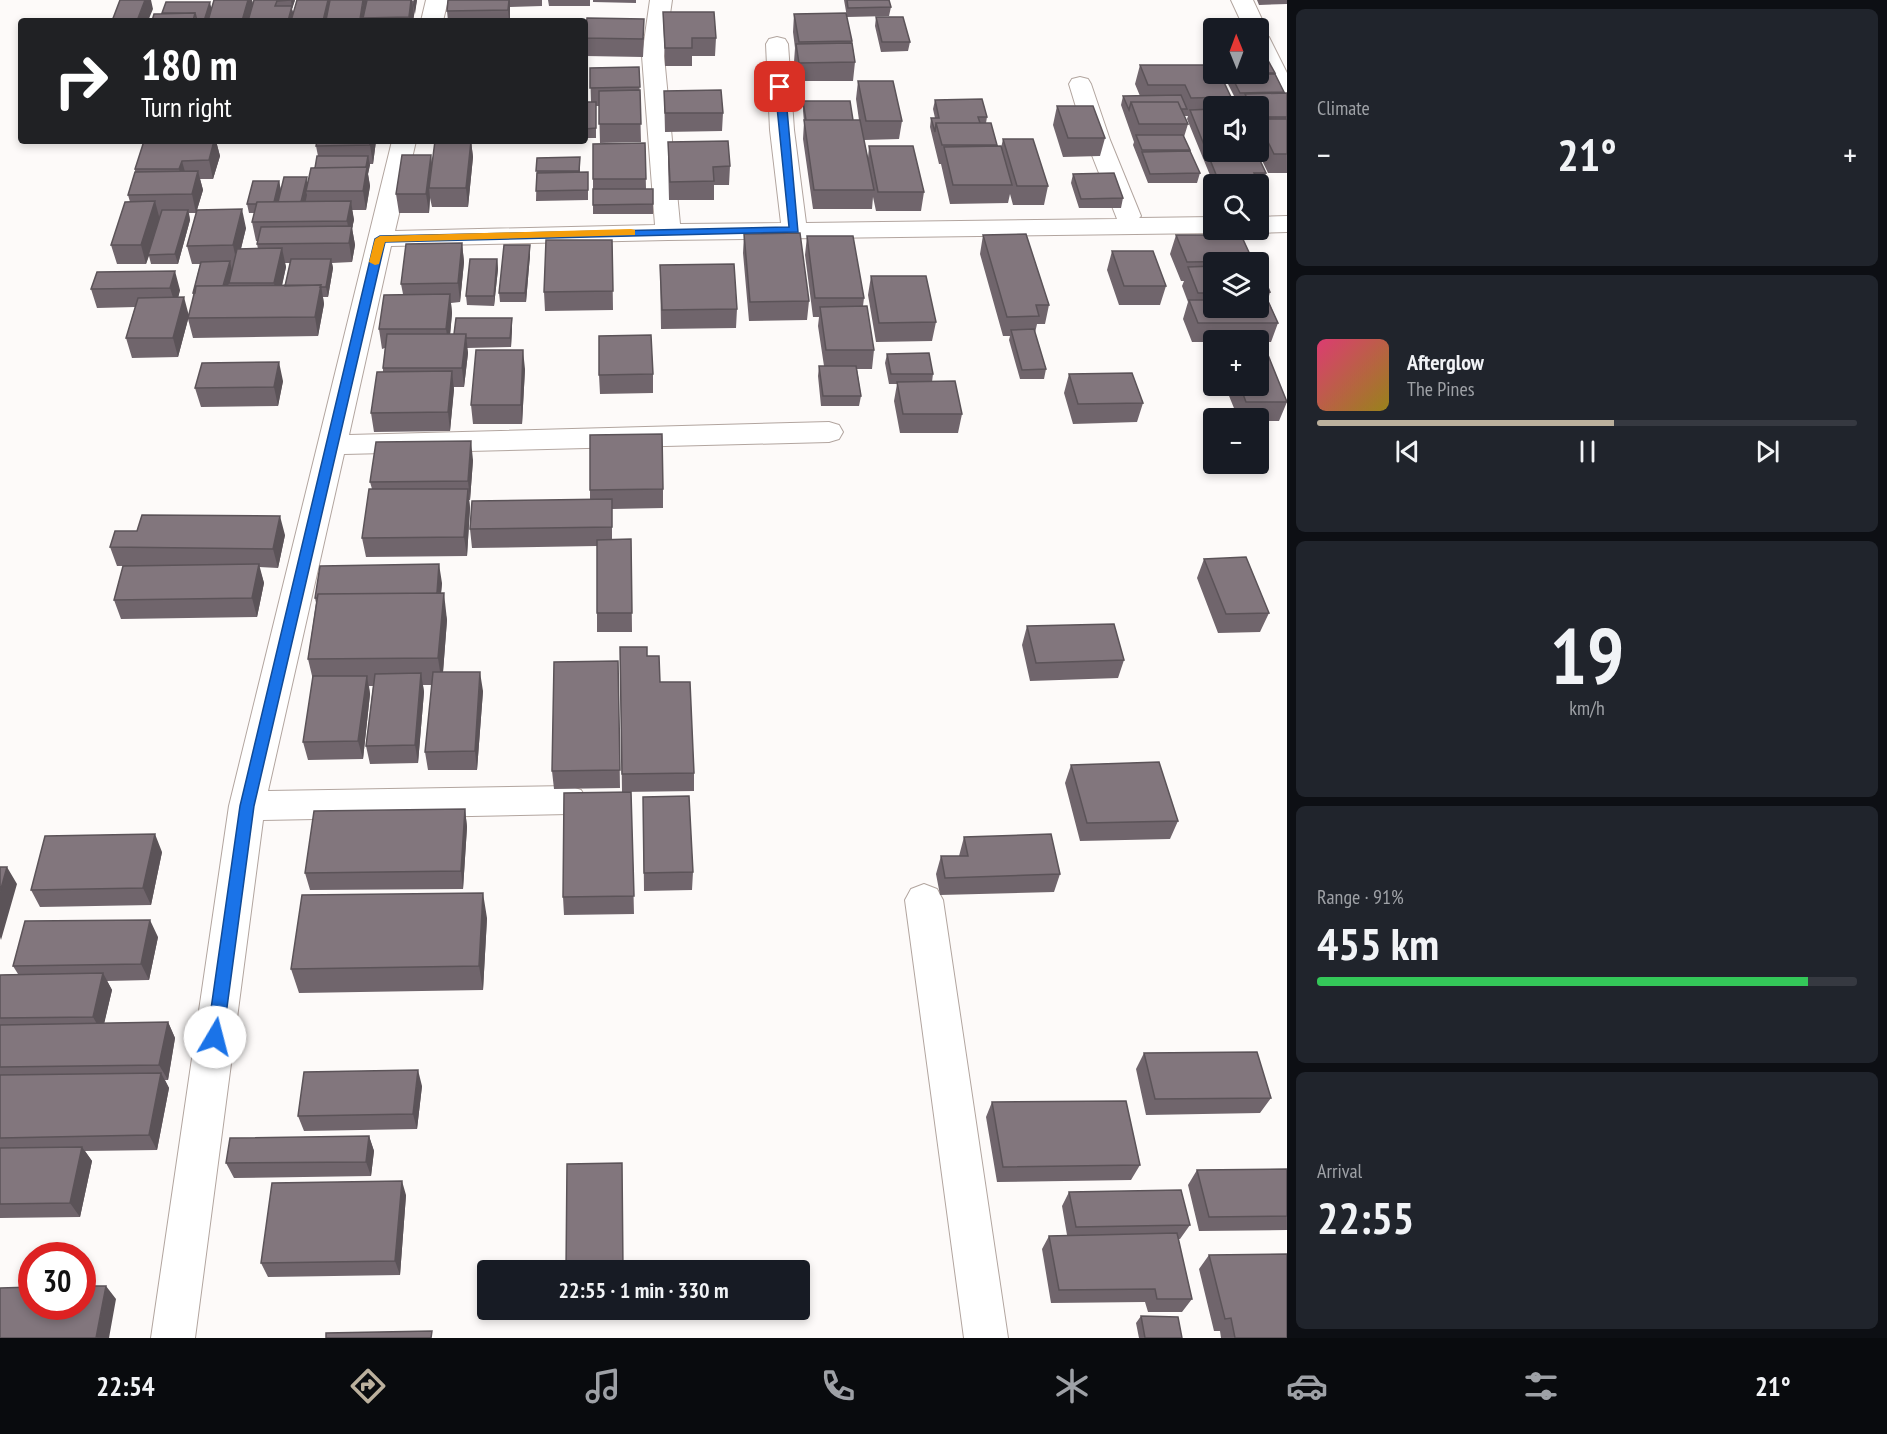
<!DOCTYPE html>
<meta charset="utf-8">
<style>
:root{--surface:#171b24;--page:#20242c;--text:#f1f3f6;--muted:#9ea1a6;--line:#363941;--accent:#bbb09d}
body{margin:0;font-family:"PT Sans Narrow",sans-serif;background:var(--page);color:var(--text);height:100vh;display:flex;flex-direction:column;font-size:22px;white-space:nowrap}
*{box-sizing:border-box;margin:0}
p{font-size:20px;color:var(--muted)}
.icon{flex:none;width:33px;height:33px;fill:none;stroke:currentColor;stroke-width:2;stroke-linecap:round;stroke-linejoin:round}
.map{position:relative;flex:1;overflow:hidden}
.details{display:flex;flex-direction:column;gap:9px;padding:9px;background:#0d0f14;width:600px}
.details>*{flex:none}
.banner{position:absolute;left:18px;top:18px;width:570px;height:126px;border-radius:6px;box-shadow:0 3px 9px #0003;background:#202124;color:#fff;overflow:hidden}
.needle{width:39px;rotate:359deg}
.tools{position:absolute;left:1203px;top:18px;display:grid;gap:12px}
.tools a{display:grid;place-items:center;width:66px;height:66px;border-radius:6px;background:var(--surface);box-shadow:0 3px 9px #0003;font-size:30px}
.speed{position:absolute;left:18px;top:1242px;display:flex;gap:12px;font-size:30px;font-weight:700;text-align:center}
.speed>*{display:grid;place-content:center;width:78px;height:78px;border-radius:50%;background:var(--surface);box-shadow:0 3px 9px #0003;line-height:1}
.speed .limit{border:9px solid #d22;background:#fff;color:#111}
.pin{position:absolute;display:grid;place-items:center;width:51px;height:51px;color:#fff;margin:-26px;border-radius:12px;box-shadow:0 3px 9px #0006}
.me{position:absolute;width:66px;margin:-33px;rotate:8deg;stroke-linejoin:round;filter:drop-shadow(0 0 4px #0008)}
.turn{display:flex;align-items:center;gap:21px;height:126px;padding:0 24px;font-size:27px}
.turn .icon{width:78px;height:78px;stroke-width:2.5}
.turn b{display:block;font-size:42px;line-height:51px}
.big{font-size:45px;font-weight:700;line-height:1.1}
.details .widget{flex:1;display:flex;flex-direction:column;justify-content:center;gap:9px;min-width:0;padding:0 21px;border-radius:9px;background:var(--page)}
.details .dial{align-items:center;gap:0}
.dial b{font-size:78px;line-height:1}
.song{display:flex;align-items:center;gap:18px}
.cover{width:72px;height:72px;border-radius:9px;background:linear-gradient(135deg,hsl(340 70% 55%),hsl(50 70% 35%))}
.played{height:6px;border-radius:3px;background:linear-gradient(90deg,var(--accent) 55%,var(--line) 55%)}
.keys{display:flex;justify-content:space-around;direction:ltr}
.heat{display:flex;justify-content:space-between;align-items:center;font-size:33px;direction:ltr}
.charge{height:9px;border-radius:4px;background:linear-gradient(90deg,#34c759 91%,var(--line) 0)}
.trip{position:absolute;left:477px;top:1260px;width:333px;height:60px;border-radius:6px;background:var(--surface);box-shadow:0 3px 9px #0003;font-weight:700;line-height:60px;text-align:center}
.menu{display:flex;height:96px;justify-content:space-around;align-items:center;background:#090b0e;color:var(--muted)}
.menu .icon{width:42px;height:42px}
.menu .active{color:var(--accent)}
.menu b{font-size:27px;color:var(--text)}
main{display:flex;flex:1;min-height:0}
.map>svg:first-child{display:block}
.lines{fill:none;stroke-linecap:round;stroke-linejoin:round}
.minor-casing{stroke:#b2a59f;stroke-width:2}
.minor{fill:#fff;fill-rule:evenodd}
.wall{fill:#70656c;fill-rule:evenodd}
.shaded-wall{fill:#5b5358}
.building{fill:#82767d;stroke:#5b5358;stroke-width:1.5}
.route{fill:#1a73e8;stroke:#114b97;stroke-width:1.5}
.slow{fill:#f59e0b}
</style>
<main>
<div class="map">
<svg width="1287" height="1338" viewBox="0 0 1287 1338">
<rect width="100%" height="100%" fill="#fdfaf9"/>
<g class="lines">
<g class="minor-casing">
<path id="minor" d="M426 0H448L443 21H421Z
M650 0H672L664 56 680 224 781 223 770 130 766 44 769 39 777 37 785 39 788 44 794 130 806 223 1117 219 1086 140 1069 84 1072 79 1080 77 1088 79 1091 84 1110 140 1141 216 1139 218 1214 217V230H1224L1214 233 668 240 391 246 349 435 829 422 839 425 843 432 839 439 829 442 344 454 268 791 569 786 581 790 587 800 581 810 569 814 263 820 195 1338H151L229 806 392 141H416L395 231 655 225 642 56Z
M1231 0H1253L1266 28 1263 32 1269 37 1287 73V103L1279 101 1275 96 1258 61V28H1244Z
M1287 216V232L1258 233 1248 230H1258V217Z
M924 884 937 889 943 900 1008 1338H964L905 900 911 889Z"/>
</g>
<use href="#minor" class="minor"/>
</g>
<path class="wall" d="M214 0H252L253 4 254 0H295L292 9 293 14 417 0 413 21H152L162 13 211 9Z
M448 0H542V6L510 7V21H448L447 11Z
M548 0H590V6H549Z
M593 0H636V3L593 2Z
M844 0H889L891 7 889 16 847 17Z
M1257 0H1287V4L1259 5Z
M663 12 716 38 715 56H692V66H665Z
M794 14 852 41 855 62 853 81H797L794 62 795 48 793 32Z
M876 17 910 42 908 51 881 52 875 26Z
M1206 23 1214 28V54L1209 45 1210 43H1209L1203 32Z
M644 37 643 57 586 56 585 38Z
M1258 42 1264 54V55L1275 73 1274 74 1284 92 1283 93H1287V173H1268L1258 152V106H1241L1242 102H1237L1228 84 1229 83H1227L1222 74H1258Z
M1140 65 1231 97 1228 106H1214V152L1266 173 1263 183H1254V184H1214V185L1187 119 1188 116H1185V117L1188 124 1184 137 1190 150 1189 151 1200 173 1197 183H1148L1133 145 1134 142 1121 105 1123 96H1140L1135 84Z
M639 67 641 142 600 143 599 106H596V138H585V102H591L590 68Z
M858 81 902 121 899 139 864 140 868 158 869 146 924 192 921 211H876L873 197 872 209H813L803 139 804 122 803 111V101L853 120H859L856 99Z
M664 91 723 113 722 131 665 132Z
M935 100 987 117 986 123 997 145V146L1001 148 1003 139 1048 186 1044 205H1013L1010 194 1008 203 950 204 941 164H939L930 127 931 118H935L933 109Z
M1057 106 1105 138 1100 156 1063 157 1053 125Z
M144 141H216L220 156 213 179H200L203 190 197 210 246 228 241 249H258L257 244 258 241H256L252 222 254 213H249L247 204 279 181 281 190 308 182 315 168 318 156 316 146 317 141H388H376L373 164H370L368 174 370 186 366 210H352L354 220 352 228 355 245 352 262 332 263 333 268 328 297H323L324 304 318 336 193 338 188 319 178 357 132 358 126 338 135 307 97 308 91 289 97 272 180 290 178 297 189 315 194 296 193 293 200 264H192L187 246 196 213H189L190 220 178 264H151L149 256 146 264H117L111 245 130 202 128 195 135 172V169ZM285 263H290L285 286H282L286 267Z
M435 141H471L473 157 468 207H432L430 198 429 213H399L396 194 431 155 432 164Z
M668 142 730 166 729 185H714V200H669L668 161Z
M645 143 646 189H653V214H593V144Z
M580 157V172H588V200L536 201 537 158Z
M1073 174 1123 198 1121 208H1079L1071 183Z
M744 234 809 301 807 320 749 321 743 253Z
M983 235 1049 305 1045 324H1037L1035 333 1046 369 1044 379H1020L1009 340 1010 336H1003L980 254Z
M1176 235 1253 261 1252 262H1214V308H1258L1259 266 1270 292 1268 300 1278 323 1271 342H1258V340H1214V342H1192L1183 319 1188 302 1182 286 1184 281H1181L1170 254Z
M807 236 864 298 863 306 874 350 872 369H857L861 396 859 406H821L818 376 819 366H824L818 326 819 317H813L805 255Z
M612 240 613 310 545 311 544 292Z
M462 243 464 262 460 302 451 303 452 313 450 334H454L512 318V328L511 347 467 348 468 353 464 387H454L450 431 374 432 371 413 383 372V368L385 348 382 349 379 329 403 294 401 284Z
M1112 251 1166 286 1160 305H1119L1107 270Z
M530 255 526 302H500L499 293Z
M497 259 498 269 494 306 467 305 466 296Z
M660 265 737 309 736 328 661 329Z
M871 276 936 322 932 341 876 342 868 295Z
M887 354 933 374 932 382 962 414 958 433H900L894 401 897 384H889L885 363Z
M525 369 522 424H473L471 405Z
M653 374V393L600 394 599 375Z
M1069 374 1143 403 1137 422 1073 424 1064 393Z
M283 381 278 406 201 407 195 388Z
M1225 386H1258L1287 402 1279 421H1258V418H1238Z
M473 460 470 500H469L470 508 467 556 366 557 362 538 372 489 370 482Z
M663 489V508L612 509V540L631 539 632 632H597V546L472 548 470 529 590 499V490Z
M285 535 278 568 259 567 264 583 257 617 121 619 114 600 123 566H117L110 547Z
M1204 559 1269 613 1260 632 1218 633 1197 578Z
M442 583 441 593 447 620 443 672 483 691 477 770H428L425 752 432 685H423L424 692 418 763 370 764 366 746 373 686H369L370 694 363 759 308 760 303 742 313 680 308 659 316 603 315 598Z
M1027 626 1124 660 1118 678 1030 681 1022 645Z
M620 647 647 656 660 682 694 773V791L622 792Z
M618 661 620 788 554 789 552 771Z
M1071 765 1178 821 1170 839 1080 841 1065 783Z
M631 792 634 914 564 915 563 897Z
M643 797 693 872 692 890 644 891Z
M465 809 467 827 463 889 310 890 305 873Z
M964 837 1060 874 1054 892 940 895 936 874 941 856H959Z
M162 852 151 905 40 907 31 890Z
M487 918 483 990 299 993 291 969Z
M158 937 149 980 107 981 112 990 104 1023 168 1022 175 1038 168 1080H165L169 1088 157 1150 85 1151 92 1161 80 1217 0 1218V975L18 974 13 966Z
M1144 1053 1271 1098 1260 1113 1146 1115 1136 1069Z
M422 1086 417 1129 304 1131 298 1116Z
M992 1102 1140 1165 1131 1180 997 1182 986 1117Z
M369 1136 374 1151 371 1176 234 1178 226 1163Z
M1287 1169V1230L1199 1231 1188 1185 1197 1170Z
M1069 1192 1190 1225 1180 1239H1178L1192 1299 1182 1312H1148L1145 1302 1051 1303 1042 1249 1049 1236 1067 1235 1062 1206Z
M406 1195 400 1275 268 1277 261 1263Z
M1209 1255 1287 1338H1221L1220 1331H1214L1199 1269Z
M1141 1316 1182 1338H1139L1136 1323Z"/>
<path class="shaded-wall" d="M145 0H151L153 9 148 21H137Z
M248 0H252L254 9 251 21H242Z
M291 0H295L292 9 294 15 292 21H288L292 7Z
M328 0H332L326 21H323Z
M363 0H367L363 18 364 21H360Z
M411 0H412L414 15 413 21H409V17Z
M414 0H417L415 14 413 5Z
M509 0H510V21H509L508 10Z
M210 2 212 11 209 21H204Z
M214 141H216L220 156 213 179 209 160Z
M370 141H376L373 164 370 145Z
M471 141 473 157 468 207 466 188Z
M431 155 433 174 429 188 430 198 429 213 426 194Z
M368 156 370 165 368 174 370 186 366 210 363 191Z
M182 161 187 179 184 188 179 169Z
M198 171 203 190 196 213 192 194Z
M307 177 308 186 306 191 307 195 303 214 301 205Z
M279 181 281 191 276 213 274 204Z
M155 201 160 220 146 264 141 245Z
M351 201 354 220 352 228 355 245 352 262 349 243 350 237 347 221Z
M242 209 246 228 237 264 233 245Z
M188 210 190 220 178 264 175 254Z
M462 243 464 262 460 302 458 283Z
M530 245V255L526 302 525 293Z
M282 248 286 267 278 302 274 283Z
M331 259 333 268 328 297 326 287Z
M497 259 498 269 494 306V296Z
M230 261 232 271 224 302 222 292Z
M175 271 180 290 176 307 170 288Z
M321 285 324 304 318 336 315 317Z
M450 294 452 313 449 348 446 329Z
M184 297 189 316 178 357 173 338Z
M512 318V328L511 347 510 338Z
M466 334 468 353 464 387 462 368Z
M523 350 525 369 522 424 521 405Z
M279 362 283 381 278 406 274 387Z
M452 371 454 390 450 431 448 412Z
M471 441 473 460 470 500 468 481Z
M468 489 470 508 467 556 464 537Z
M280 516 285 535 278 568 273 549Z
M259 564 264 583 257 617 252 598Z
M439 564 442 583 439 615 436 596Z
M444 593 447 620 442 685 438 658Z
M480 672 483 691 477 770 475 751Z
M421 673 424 692 418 763 415 745Z
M367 676 370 694 363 759 358 741Z
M465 809 467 827 463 889 461 871Z
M155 834 162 852 151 905 143 888Z
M7 867 17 884 1 940 0 937V892Z
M483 893 487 918 483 990 479 966Z
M150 920 158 937 149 980 141 964Z
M103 973 112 990 102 1033 93 1017Z
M168 1022 175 1038 168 1080 159 1065Z
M418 1070 422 1086 417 1129 413 1114Z
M161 1073 169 1088 157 1150 149 1135Z
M369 1136 374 1151 371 1176 366 1162Z
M82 1147 92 1161 80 1217 70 1203Z
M402 1181 406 1195 400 1275 395 1261Z
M106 1286 116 1299 109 1338H96Z"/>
<path class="building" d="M120 0H145L137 21H112Z
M214 0H248L242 21H208Z
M254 0H291L277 1 275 6H292L288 21H248Z
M297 0H328L323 21H291Z
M330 0H363L360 19 326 20Z
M367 0H411L409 17 363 18Z
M448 0H509L508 10 447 11Z
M847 0H889L891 7 848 8Z
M166 2H210L204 21H197L195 13H162Z
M663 12H714L716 38H692V48H665Z
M195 13 193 21H152L154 14Z
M846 13 852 41 799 42 794 14Z
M876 17H903L910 42H882Z
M587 18 644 19 643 39 585 38Z
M367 19H405V21H366Z
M1206 23H1249L1252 28H1214V34H1211Z
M1258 42 1264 54H1258Z
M852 43 855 62 799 63 796 44Z
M1258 55H1265L1275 73H1258Z
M1140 65H1214V74H1220L1231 97 1191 98 1185 85H1148Z
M639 67 640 87 590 88V68Z
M1275 74 1284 92 1240 93 1231 75Z
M858 81H893L902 121H866Z
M640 90 641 124H599V91Z
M721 90 723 113H665L664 91Z
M1287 93V117H1258V106H1251L1245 94Z
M1181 95 1187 109H1181L1178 102H1131L1129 110 1123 96Z
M982 99 987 117H978L980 123H936L935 132 931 118H939L935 100Z
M803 101H850L853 120H806Z
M585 102H596V128L585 129Z
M1131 102H1178L1188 124H1139Z
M1057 106H1093L1105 138H1068Z
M1214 109V152H1256L1266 173H1254L1256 177H1217L1190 110Z
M1258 119H1287V154H1274L1258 122Z
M804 120H860L874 190H814Z
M936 123H991L997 145H942Z
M1136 135H1183L1190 150H1142Z
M1003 139H1033L1048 186H1017Z
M144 141H214L209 160 182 161 179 169H135Z
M317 141H370V145L316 146Z
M435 141H471L466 188H429Z
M728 141 730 166 713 167 714 181 670 182 668 142Z
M645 143 646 179H593V144Z
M869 146H913L924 192H878Z
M1001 146 1012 185H953L944 147Z
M1190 151 1200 173 1150 174 1142 152Z
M402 155H431L426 194H396Z
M317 156H368L366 167 315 168Z
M580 157 579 171H536L537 158Z
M367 167 363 191H306L311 168Z
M198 171 192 194 128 195 135 172Z
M588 172V190L536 191 537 173Z
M1114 173 1123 198 1081 199 1073 174Z
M284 177H307L301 202H278Z
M253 181H279L274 202H257L256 204H247Z
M593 189H653V204L593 205Z
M155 201 141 245H111L125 202Z
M351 201 347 221 252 222 257 202Z
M242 209 233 245 187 246 197 210Z
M162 210H188L175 254 148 255Z
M352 226 349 243 257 244 261 227Z
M800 233 809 301 750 302 744 234Z
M1026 234 1049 305H1036L1039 316 1007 317 983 235Z
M1176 235H1241L1253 261 1187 262Z
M807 236H853L864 298H815Z
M546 240H612L613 291 544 292Z
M462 243 458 283 401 284 406 244Z
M504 245H530L525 293H499Z
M282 248 274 283H229L237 249Z
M1112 251H1153L1166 286H1124Z
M291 259H331L326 287H320L321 285 285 286Z
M470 259H497L494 296H466Z
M230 261 223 286H196L195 293H193L201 262Z
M734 264 737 309 662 310 660 265Z
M1214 266V293H1198L1188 267Z
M1258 266H1259L1270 292 1258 293Z
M175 271 170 288 91 289 97 272Z
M871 276H926L936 322 879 323Z
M321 285 315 317 188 318 196 286Z
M450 294 446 329H379L384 295Z
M184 297 173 338H126L138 298Z
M1258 299H1267L1278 323H1198L1189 300H1214V308H1258Z
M867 306 874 350H826L820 307Z
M456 318H512L510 338H466V334H454Z
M1034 329 1046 369 1022 370 1011 330Z
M387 334H466L462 368H383Z
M651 335 653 374 599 375V336Z
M476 350H523L521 405H471Z
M1258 350H1266L1287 402H1246L1240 386H1258Z
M929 353 933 374H891L887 354Z
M279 362 274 387 195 388 202 363Z
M819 366H856L861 396H823Z
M452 371 448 412 371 413 377 372Z
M1132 373 1143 403 1078 404 1069 374Z
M955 381 962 414H903L897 382Z
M662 434 663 489 590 490V435Z
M471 441 468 481 370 482 376 442Z
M369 489H468L464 537 362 538Z
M612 499V527L470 529 472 501Z
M142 515 280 516 273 549 110 547 115 531H137Z
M631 539 632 613H597V540Z
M1246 557 1269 613 1226 614 1204 559Z
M259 564 252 598 114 600 123 566Z
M439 564 437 593 318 594 317 598H315L320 566Z
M444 593 438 658 308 659 318 594Z
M1114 624 1124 660 1036 663 1027 626Z
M620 647H647V656H659L660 682H690L694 773 622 774Z
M618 661 620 770 552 771 554 662Z
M433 672H480L475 751 425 752Z
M421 673 415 745 366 746 375 674Z
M313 676H367L358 741 303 742Z
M1159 762 1178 821 1087 823 1071 765Z
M631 792 634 896 563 897 564 793Z
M689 796 693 872 644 873 643 797Z
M465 809 461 871 305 873 314 811Z
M155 834 143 888 31 890 45 836Z
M1051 834 1060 874 945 878 941 856H968L964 837Z
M0 867H7L0 892Z
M483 893 479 966 291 969 302 895Z
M150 920 141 964 13 966 25 921Z
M103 973 93 1017 0 1018V975Z
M168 1022 159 1065 0 1067V1025Z
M1257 1052 1271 1098 1155 1099 1144 1053Z
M418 1070 413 1114 298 1116 304 1072Z
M161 1073 149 1135 0 1138V1075Z
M1126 1101 1140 1165 1003 1167 992 1102Z
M369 1136 366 1162 226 1163 230 1138Z
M82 1147 70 1203 0 1204V1148Z
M622 1163 623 1270H566L567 1164Z
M1287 1169V1216L1209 1217 1197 1170Z
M402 1181 395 1261 261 1263 272 1183Z
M1181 1190 1190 1225 1076 1227 1069 1192Z
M1177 1233 1192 1299H1157L1155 1289 1059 1290 1049 1236Z
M1287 1254V1338H1235L1231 1318 1225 1319 1209 1255Z
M82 1286H106L96 1338H0V1288L32 1287V1306H82Z
M1141 1316 1178 1317 1182 1338H1145Z
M432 1331 431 1338H326V1333Z"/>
<path class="route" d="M780 84 785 87 798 232 385 242 254 806 223 1037 221 1043 215 1045 209 1043 207 1037 240 806 375 239 380 236 789 227 775 87Z"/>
<path class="slow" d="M631 229 635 230V235L385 242 379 264 375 265 369 262 375 239 380 236Z"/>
</svg>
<div class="tools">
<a><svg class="needle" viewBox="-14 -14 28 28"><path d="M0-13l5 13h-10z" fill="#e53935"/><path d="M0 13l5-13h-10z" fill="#9ea1a6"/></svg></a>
<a><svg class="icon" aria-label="sound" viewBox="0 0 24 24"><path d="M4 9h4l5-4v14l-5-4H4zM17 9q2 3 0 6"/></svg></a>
<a><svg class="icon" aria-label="search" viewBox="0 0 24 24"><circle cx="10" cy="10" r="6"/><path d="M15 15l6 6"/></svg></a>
<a><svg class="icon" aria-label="layers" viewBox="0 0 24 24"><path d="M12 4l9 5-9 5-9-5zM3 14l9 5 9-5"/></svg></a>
<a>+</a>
<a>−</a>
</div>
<div class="speed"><div class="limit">30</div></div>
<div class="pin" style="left:780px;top:87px;background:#d93025"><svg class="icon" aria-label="arrive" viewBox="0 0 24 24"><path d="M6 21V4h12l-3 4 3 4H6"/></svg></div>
<svg class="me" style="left:215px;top:1037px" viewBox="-20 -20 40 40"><circle r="19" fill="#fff"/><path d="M0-13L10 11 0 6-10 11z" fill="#1a73e8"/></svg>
<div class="trip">22:55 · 1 min · 330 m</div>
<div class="banner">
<div class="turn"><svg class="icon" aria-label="right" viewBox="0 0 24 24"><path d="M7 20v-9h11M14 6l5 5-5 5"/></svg><div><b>180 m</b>Turn right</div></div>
</div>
</div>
<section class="details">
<div class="widget"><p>Climate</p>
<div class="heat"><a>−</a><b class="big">21°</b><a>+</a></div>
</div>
<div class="widget">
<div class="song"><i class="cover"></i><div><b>Afterglow</b><p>The Pines</p></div></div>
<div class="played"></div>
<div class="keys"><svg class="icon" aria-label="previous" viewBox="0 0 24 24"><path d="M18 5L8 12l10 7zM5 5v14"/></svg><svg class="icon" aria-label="pause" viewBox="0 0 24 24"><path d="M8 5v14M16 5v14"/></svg><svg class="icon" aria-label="next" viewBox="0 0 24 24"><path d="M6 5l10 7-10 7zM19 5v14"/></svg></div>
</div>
<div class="widget dial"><b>19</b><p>km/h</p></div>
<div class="widget"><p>Range · 91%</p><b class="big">455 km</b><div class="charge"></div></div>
<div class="widget"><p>Arrival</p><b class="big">22:55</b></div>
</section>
</main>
<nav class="menu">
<b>22:54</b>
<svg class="icon active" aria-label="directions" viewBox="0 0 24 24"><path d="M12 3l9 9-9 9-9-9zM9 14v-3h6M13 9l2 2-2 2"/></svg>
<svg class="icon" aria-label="music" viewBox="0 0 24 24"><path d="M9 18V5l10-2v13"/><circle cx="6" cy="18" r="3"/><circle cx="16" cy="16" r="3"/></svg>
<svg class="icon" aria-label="phone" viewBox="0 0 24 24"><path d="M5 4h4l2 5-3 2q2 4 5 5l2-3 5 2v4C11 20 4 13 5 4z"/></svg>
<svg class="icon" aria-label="climate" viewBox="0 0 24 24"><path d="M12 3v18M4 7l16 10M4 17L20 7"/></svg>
<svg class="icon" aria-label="car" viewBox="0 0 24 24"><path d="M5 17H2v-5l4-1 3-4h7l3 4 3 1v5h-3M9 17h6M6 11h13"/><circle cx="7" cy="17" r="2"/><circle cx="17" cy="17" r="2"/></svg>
<svg class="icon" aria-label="filters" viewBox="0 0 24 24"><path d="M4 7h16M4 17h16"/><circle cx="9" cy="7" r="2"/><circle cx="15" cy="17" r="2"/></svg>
<b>21°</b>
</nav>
